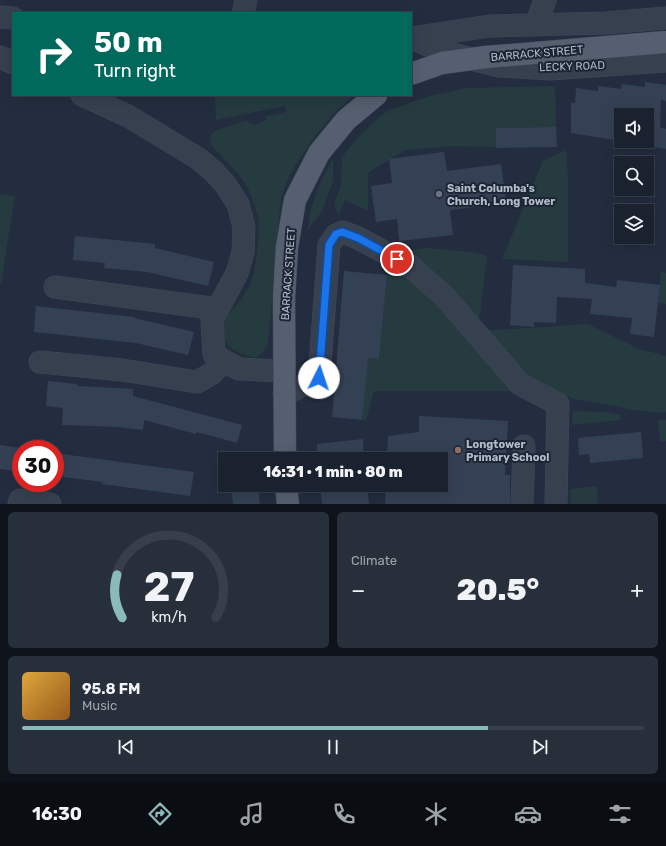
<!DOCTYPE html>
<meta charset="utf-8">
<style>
:root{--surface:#1a222f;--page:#272f3b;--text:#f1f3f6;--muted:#9fa4aa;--line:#383f4b;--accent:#8bbbb9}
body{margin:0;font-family:Rubik,sans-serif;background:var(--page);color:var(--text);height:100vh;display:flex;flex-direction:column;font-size:15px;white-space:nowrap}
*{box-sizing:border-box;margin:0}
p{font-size:13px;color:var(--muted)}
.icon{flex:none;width:22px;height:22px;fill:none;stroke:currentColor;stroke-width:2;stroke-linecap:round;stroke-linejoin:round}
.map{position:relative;height:504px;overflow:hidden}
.drawer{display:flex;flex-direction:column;gap:8px;padding:8px;background:#0e131a;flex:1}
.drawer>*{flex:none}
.top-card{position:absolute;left:12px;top:12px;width:400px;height:84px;border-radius:0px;box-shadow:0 4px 16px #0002,0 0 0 1px var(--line);background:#00695c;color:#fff;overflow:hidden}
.controls{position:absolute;left:614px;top:108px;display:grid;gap:8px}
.controls a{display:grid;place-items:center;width:40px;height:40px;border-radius:0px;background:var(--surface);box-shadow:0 4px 16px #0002,0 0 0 1px var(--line);font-size:20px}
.speed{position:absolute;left:12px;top:440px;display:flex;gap:8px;font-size:20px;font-weight:700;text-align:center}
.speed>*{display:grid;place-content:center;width:52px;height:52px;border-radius:50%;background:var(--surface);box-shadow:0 4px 16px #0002,0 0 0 1px var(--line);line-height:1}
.speed .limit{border:6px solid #d22;background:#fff;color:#111}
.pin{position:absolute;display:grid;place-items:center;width:34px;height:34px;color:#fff;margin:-17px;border:2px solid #fff;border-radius:50%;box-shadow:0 1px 4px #0007}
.me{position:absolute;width:44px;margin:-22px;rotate:4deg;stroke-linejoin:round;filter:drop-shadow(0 0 3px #0008)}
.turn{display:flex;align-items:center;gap:14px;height:84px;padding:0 16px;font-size:18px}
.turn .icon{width:52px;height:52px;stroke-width:2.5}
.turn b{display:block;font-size:28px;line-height:34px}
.big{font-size:30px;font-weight:800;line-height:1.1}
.drawer .tile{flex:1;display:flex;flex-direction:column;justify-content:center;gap:6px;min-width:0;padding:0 14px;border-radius:6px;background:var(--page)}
.drawer .dial{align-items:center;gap:0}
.dial svg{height:104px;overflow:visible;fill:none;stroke:var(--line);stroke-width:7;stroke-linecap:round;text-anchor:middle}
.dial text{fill:var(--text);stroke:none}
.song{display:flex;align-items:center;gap:12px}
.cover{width:48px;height:48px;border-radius:6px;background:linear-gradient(135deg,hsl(40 70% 55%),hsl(30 70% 35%))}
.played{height:4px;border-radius:2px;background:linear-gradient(90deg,var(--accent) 75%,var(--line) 75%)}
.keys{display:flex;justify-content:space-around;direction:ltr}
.heat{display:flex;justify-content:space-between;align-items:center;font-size:22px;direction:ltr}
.drawer .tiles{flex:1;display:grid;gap:8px;grid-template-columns:1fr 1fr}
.tile:last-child{grid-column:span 2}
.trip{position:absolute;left:218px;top:452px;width:230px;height:40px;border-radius:0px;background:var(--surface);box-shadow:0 4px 16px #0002,0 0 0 1px var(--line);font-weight:800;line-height:40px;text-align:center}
.dock{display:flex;height:64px;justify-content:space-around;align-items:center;background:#0a0e13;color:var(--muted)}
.dock .icon{width:28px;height:28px}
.dock .current{color:var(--accent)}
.dock b{font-size:18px;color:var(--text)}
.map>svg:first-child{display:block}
.green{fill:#253b40}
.building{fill:#344155}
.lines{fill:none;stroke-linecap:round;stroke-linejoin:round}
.minor-casing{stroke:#404958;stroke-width:23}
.major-casing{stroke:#404958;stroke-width:23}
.minor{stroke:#37404f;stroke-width:22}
.major{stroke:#555f6f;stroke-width:22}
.major-bridge-casing{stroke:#404958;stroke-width:23;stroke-linecap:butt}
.major-bridge{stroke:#555f6f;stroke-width:22}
.route-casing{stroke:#114b97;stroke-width:10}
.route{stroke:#1a73e8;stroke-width:7}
.worship-dot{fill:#6b7280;stroke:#1c2534;stroke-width:1.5}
.education-dot{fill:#8d6e63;stroke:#1c2534;stroke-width:1.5}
.labels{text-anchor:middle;stroke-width:4;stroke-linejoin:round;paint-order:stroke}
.street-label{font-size:11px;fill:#b3bbca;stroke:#1c2534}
.poi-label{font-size:11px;font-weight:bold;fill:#b3bbca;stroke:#1c2534;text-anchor:start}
</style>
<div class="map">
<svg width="666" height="504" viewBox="0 0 666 504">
<rect width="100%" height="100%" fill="#232d3f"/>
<path class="green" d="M555 86 556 127 496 128 497 147 453 146 405 150 368 173V211L345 200 339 214 335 209V202L341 184 342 157 358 137 386 111 430 96 468 88Z
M215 95H354L336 111 315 136 290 174 281 198 268 344 263 352 256 358C238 354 221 347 223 325 224 316 241 303 245 293 248 289 251 284 252 279 256 269 260 229 258 219 257 210 251 194 247 187 237 169 224 160 211 145 209 138 210 134 217 130L246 121 254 125 267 120 266 116 286 112 285 106 216 120Z
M566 150 568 175V262L502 259 543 161Z
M333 159V181L322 211 307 231C311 205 319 181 333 159Z
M0 194 15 196 1 284H0Z
M428 248 470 252 487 256 480 314 478 321 441 283 409 252 418 249Z
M384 260 438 298 514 391H374L366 421 362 420 367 358 379 359 387 275Z
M661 272 666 273V304L658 303Z
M588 324 637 348 666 356V412L658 413 635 410 573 399 522 372 481 331Z
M573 411 606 412 620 415 621 420 572 425Z
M658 420H666V441H660Z
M597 486 598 504H570L571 489Z"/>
<path class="building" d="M645 82 666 85V101L661 100 660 127 666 129V149L625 141H647V115H621V141L571 133V103H575L576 88 598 91V86L621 89 622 84 645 87Z
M556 127 557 147 496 148V128Z
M444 152 447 171 501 164 506 203 450 210 453 235 399 241 397 219 376 222 371 186 392 183 389 159Z
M75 236 155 244V248L214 262 208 286 147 272 104 268 105 263 73 260Z
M513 265 585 269V283L616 287 617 280 660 285 654 337 630 334 632 318 590 314 592 299 557 297 556 323 534 322V327L510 325Z
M344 271 387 275 379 359 368 358 362 420 332 417Z
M36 306 134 317V318L194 332 188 355 136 343 34 332Z
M48 381 77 384V386L133 389V396L242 425 237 443 197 432 196 434 144 420 143 430 118 427 62 425 63 408 46 406Z
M419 416 508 421 505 475H510V504H385L386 485H441V459H387L388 436 419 432Z
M641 432 643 458 590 463 589 454 579 455 578 438Z
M363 439 364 459H317V444Z
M0 445 21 448V472L0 469Z
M55 453 194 472 190 496 102 484 103 482 55 476Z
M231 485H258L260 504H233Z
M320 485H367L369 504H322Z"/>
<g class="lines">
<g class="minor-casing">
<path id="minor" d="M243 13 246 0
M0 17 13 18
M536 25 545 0
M411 38 444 52 499 66 551 69 666 61
M411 38 490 26 606 23 666 18
M0 57 13 63
M82 95 128 116 199 159 213 171 225 184 238 204 244 227 243 252 237 273 212 320 214 354 224 361 239 369 284 371
M55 287 218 309
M40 362 122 370 197 382 211 374 224 361
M284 394 319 378 329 245 336 235 343 232 358 238 410 266 444 296 520 384 558 404 556 504
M19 504 20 500 50 504
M522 504 524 446"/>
</g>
<g class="major-casing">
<path id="major" d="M285 459 284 298 287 247 295 200 319 153 346 120 376 95
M286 485 288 504"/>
</g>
<use href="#minor" class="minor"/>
<use href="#major" class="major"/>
<g class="major-bridge-casing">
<path id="major-bridge" d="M411 74 442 63 486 57 666 42"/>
</g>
<use href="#major-bridge" class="major-bridge"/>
</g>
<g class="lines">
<g class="route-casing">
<path id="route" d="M319 378 329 245 336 234 342 232 358 238 397 259"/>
</g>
<use href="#route" class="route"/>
</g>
<circle class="worship-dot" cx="439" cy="194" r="4"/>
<circle class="education-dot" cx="458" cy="450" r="4"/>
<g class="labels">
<g class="street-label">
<text transform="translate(537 53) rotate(-5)" y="4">BARRACK STREET</text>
<text transform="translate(572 66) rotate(-2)" y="4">LECKY ROAD</text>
<text transform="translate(288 274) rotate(-86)" y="4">BARRACK STREET</text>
</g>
<g class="poi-label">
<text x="447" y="192">Saint Columba's<tspan x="447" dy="13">Church, Long Tower</tspan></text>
<text x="466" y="448">Longtower<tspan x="466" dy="13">Primary School</tspan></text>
</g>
</g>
</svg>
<div class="controls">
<a><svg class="icon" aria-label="sound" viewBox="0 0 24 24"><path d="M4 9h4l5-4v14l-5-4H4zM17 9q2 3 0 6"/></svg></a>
<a><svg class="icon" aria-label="search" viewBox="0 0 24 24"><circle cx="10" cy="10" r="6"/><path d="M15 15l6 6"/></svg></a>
<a><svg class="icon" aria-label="layers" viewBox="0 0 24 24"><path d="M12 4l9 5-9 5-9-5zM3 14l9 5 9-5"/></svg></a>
</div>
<div class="speed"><div class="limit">30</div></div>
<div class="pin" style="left:397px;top:259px;background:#d93025"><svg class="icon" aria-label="arrive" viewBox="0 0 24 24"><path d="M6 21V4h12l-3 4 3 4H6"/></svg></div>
<svg class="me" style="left:319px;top:378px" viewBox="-20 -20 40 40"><circle r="19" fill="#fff"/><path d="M0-13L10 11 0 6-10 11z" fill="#1a73e8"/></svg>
<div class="trip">16:31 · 1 min · 80 m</div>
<div class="top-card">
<div class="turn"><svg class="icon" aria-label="right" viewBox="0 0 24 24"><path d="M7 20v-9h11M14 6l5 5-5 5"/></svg><div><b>50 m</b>Turn right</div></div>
</div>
</div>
<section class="drawer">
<div class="tiles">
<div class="tile dial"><svg viewBox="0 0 100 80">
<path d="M14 69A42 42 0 1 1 86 69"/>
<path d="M14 69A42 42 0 0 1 10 36" stroke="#8bbbb9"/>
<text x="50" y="56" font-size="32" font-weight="700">27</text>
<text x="50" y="72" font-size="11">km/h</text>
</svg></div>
<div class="tile"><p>Climate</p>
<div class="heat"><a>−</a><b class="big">20.5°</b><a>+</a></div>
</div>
<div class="tile">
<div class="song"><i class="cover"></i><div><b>95.8 FM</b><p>Music</p></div></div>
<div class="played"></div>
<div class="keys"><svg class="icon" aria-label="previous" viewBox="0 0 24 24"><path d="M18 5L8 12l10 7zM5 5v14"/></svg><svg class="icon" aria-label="pause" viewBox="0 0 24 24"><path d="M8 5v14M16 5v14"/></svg><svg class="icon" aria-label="next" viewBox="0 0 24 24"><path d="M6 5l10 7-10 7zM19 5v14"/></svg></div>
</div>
</div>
</section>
<nav class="dock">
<b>16:30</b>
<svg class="icon current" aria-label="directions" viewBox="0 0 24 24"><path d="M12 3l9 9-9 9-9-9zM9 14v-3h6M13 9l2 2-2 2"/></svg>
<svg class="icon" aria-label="music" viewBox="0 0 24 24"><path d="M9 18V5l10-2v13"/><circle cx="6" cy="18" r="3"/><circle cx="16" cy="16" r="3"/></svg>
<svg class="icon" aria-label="phone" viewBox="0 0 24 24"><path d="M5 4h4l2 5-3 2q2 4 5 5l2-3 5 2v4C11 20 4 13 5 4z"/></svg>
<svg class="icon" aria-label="climate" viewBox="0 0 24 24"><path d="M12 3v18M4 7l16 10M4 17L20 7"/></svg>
<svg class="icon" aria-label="car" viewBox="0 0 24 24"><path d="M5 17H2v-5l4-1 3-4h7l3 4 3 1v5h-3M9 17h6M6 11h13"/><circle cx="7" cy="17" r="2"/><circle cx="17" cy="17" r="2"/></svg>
<svg class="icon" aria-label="filters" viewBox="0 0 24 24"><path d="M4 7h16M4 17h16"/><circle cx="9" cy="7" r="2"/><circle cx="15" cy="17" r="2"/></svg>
</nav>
